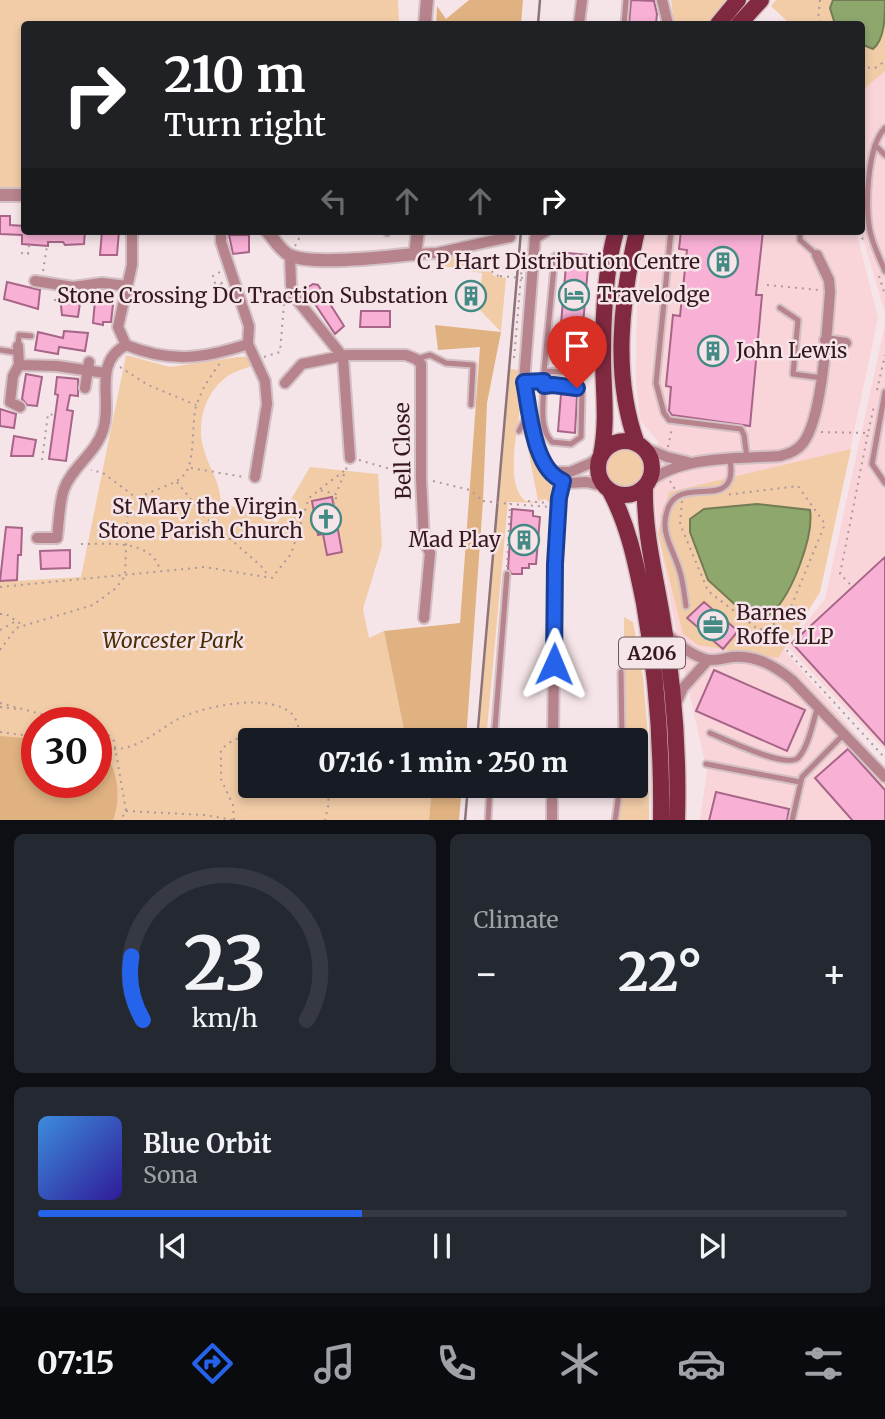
<!DOCTYPE html>
<meta charset="utf-8">
<style>
:root{--surface:#171b24;--page:#242831;--text:#f1f3f6;--muted:#9ea1a6;--line:#363941;--accent:#2563eb}
body{margin:0;font-family:Merriweather,serif;background:var(--page);color:var(--text);height:100vh;display:flex;flex-direction:column;font-size:26px;white-space:nowrap}
*{box-sizing:border-box;margin:0}
p{font-size:23px;color:var(--muted)}
.icon{flex:none;width:38px;height:38px;fill:none;stroke:currentColor;stroke-width:2;stroke-linecap:round;stroke-linejoin:round}
.map{position:relative;height:820px;overflow:hidden}
.side{display:flex;flex-direction:column;gap:14px;padding:14px;background:#0d0f14;flex:1}
.side>*{flex:none}
.guide{position:absolute;left:21px;top:21px;width:844px;height:214px;border-radius:7px;box-shadow:0 4px 10px #0003;background:#202124;color:#fff;overflow:hidden}
.speed{position:absolute;left:21px;top:707px;display:flex;gap:14px;font-size:35px;font-weight:700;text-align:center}
.speed>*{display:grid;place-content:center;width:91px;height:91px;border-radius:50%;background:var(--surface);box-shadow:0 4px 10px #0003;line-height:1}
.speed .limit{border:10px solid #d22;background:#fff;color:#111}
.pin{position:absolute;display:grid;place-items:center;width:60px;height:60px;color:#fff;margin:-72px -30px;border-radius:50% 50% 50% 0;rotate:-45deg;box-shadow:0 0 7px #0007}
.pin .icon{rotate:45deg}
.me{position:absolute;width:77px;margin:-38px;rotate:1deg;stroke-linejoin:round;filter:drop-shadow(0 0 5px #0008)}
.turn{display:flex;align-items:center;gap:24px;height:147px;padding:0 28px;font-size:32px}
.turn .icon{width:91px;height:91px;stroke-width:2.5}
.turn b{display:block;font-size:49px;line-height:60px}
.lanes{display:flex;align-items:center;height:66px;padding:0 28px;background:#0003;justify-content:center;gap:35px;direction:ltr}
.lanes .off{opacity:.35}
.big{font-size:52px;font-weight:800;line-height:1.1}
.side .card{flex:1;display:flex;flex-direction:column;justify-content:center;gap:10px;min-width:0;padding:0 24px;border-radius:10px;background:var(--page)}
.side .dial{align-items:center;gap:0}
.dial svg{height:182px;overflow:visible;fill:none;stroke:var(--line);stroke-width:7;stroke-linecap:round;text-anchor:middle}
.dial text{fill:var(--text);stroke:none}
.song{display:flex;align-items:center;gap:21px}
.cover{width:84px;height:84px;border-radius:10px;background:linear-gradient(135deg,hsl(210 70% 55%),hsl(250 70% 35%))}
.played{height:7px;border-radius:4px;background:linear-gradient(90deg,var(--accent) 40%,var(--line) 40%)}
.keys{display:flex;justify-content:space-around;direction:ltr}
.heat{display:flex;justify-content:space-between;align-items:center;font-size:38px;direction:ltr}
.side .tiles{flex:1;display:grid;gap:14px;grid-template-columns:1fr 1fr}
.card:last-child{grid-column:span 2}
.trip{position:absolute;left:238px;top:728px;width:410px;height:70px;border-radius:7px;background:var(--surface);box-shadow:0 4px 10px #0003;font-weight:800;line-height:70px;text-align:center}
.tab-bar{display:flex;height:112px;justify-content:space-around;align-items:center;background:#090b0e;color:var(--muted)}
.tab-bar .icon{width:49px;height:49px}
.tab-bar .current{color:var(--accent)}
.tab-bar b{font-size:32px;color:var(--text)}
.map>svg:first-child{display:block}
.built{fill:#f9d4d9}
.green{fill:#f1cca7;fill-rule:evenodd}
.forest{fill:#e0b281}
.water{fill:#8ea76d;stroke:#747c56;stroke-width:2}
.building{fill:#f8b0d5;stroke:#a76588;stroke-width:2}
.lines{fill:none;stroke-linecap:round;stroke-linejoin:round}
.service-casing{stroke:#d3c0c4;stroke-width:9}
.minor-casing{stroke:#d3c0c4;stroke-width:14}
.tertiary-casing{stroke:#d3c0c4;stroke-width:16}
.primary-casing{stroke:#d3c0c4;stroke-width:19}
.path{stroke:#ae989c;stroke-width:2;stroke-dasharray:2 5;stroke-linecap:butt}
.service{stroke:#b7838c;stroke-width:5}
.minor{stroke:#b7838c;stroke-width:10}
.tertiary{stroke:#b7838c;stroke-width:12}
.primary{stroke:#812941;stroke-width:16}
.rail{stroke:#8c7479;stroke-width:2.5}
.path-bridge{stroke:#ae989c;stroke-width:2;stroke-dasharray:2 5;stroke-linecap:butt}
.route-casing{stroke:#184099;stroke-width:18}
.route{stroke:#2563eb;stroke-width:12}
.labels{text-anchor:middle;stroke-width:5;stroke-linejoin:round;paint-order:stroke}
.shield{fill:#f6e5e8;stroke:#70565b;stroke-width:2}
.shield-label{font-size:19px;font-weight:bold;fill:#36181f}
.poi-label{font-size:21px;fill:#36181f;stroke:#f6e5e8;text-anchor:end}
.street-label{font-size:21px;fill:#36181f;stroke:#f6e5e8}
.park-label{font-size:21px;font-style:italic;fill:#4c2e05;stroke:#f6e5e8}
</style>
<div class="map">
<svg width="885" height="821" viewBox="0 0 885 821">
<rect width="100%" height="100%" fill="#f6e5e8"/>
<path class="built" d="M885 71V313L861 231V92Z
M646 231H856L878 318 820 592 784 650 885 768V820H700L707 771 678 643 658 534 654 488 658 441 640 420 636 381 637 297Z
M885 324V750L787 646 825 599Z"/>
<path class="green" d="M0 0H398L399 24H24V200L0 201Z
M671 0H729L706 24H674Z
M776 0H885V71L861 92V24H790L771 6Z
M449 254 459 262 482 263 494 276 506 278 501 332 479 309 482 273C474 272 467 271 459 268 452 266 444 268 436 266L435 256Z
M126 355 170 367 238 357H246L254 365C244 369 231 372 224 379 204 395 196 426 204 450 210 471 219 478 221 502L277 523 310 467 378 474 382 546 363 609 369 638 384 631 406 740H250V786H432L429 820 0 821V582L81 577ZM37 723H96V782H37Z
M510 369 520 370C520 383 521 396 520 409 517 433 505 484 525 501L543 503 508 502 486 740H478Z
M525 428 530 434 541 468 539 470 552 486 550 503 545 499 538 501 526 439 522 433Z
M604 469a21 21 0 1 1 42 0a21 21 0 1 1-42 0Z
M851 449 820 592 778 658 698 645 683 634 658 534 669 492Z
M624 617 633 622 643 677 648 736 649 820 619 821 622 786H635V740H625Z"/>
<path class="forest" d="M469 0H523L521 24H436L437 6 446 19Z
M435 325 501 332 487 403 483 501 466 740H406L384 631 460 623 480 347 438 350Z
M0 736 37 739V782H96V751C120 758 121 802 113 820H0Z
M432 786H462L459 820H429Z"/>
<path class="water" d="M833 0H885C885 16 885 39 873 49L861 44V24H835L830 8Z
M757 504 810 510C814 537 792 593 773 612 768 617 760 618 753 621L708 580 690 532V519L704 509Z"/>
<path class="building" d="M631 0 654 1 657 14 656 24H629Z
M0 216H10V225L24 226V231H85L84 244 65 245 63 242H48V246L22 244V235L0 234Z
M102 231H119L117 255H100Z
M681 231H763L756 295H762L750 426 672 415 669 411 671 387 666 386 673 315 680 316 687 250 679 249Z
M229 235H249V252L233 254Z
M567 253 589 255 580 359 552 357 554 336H560Z
M7 282 40 290 38 309 4 299Z
M465 283 479 284 477 309 463 307Z
M313 284 318 285 344 326 335 334 305 289Z
M65 294 81 296 78 317 62 315 61 306Z
M95 301 113 304 111 322H103V325L93 323Z
M361 311H390V327H360Z
M64 331 88 333 85 351 59 347 58 354 35 350 38 332 63 338Z
M26 374 42 377 37 406 27 405 22 399Z
M57 377 78 379V396L70 395 67 410 73 411 66 461 49 459 58 395 55 394Z
M561 394 577 396 575 433 558 431Z
M0 409 16 414 14 428 0 426Z
M14 436 36 440 33 456H11Z
M332 497 342 552 327 555 323 534 318 535 312 501Z
M512 509 533 511V516L540 517 536 564H529V568H522V574H512L508 569Z
M6 527 22 528 21 555H18L17 580 0 581Z
M70 550V568L41 569 40 551Z
M885 557V745L792 643Z
M704 602 738 631 723 649 687 618Z
M714 670 805 710 787 751 696 711Z
M848 749 885 790V821H853L815 778Z
M716 792 789 809 787 821H709Z"/>
<g class="lines">
<g class="service-casing">
<path id="service" d="M624 24 626 0
M885 128C867 146 864 211 871 235 874 247 880 259 885 271
M875 145 885 155
M387 231V233
M671 231 656 383 664 413 669 420 741 429 744 435 747 458
M800 231V240L817 255
M780 308 798 320 793 374 822 378
M18 346 19 335 31 336
M0 350 13 352
M416 359 430 355 446 363 473 365 471 405
M544 371 555 256
M524 382 544 381V371L581 373
M544 386C556 384 573 385 582 393L581 437 571 444 552 442C538 428 544 400 544 381
M885 392 872 464 885 483
M519 431 524 421 532 419
M686 606C684 593 683 580 679 569 675 554 664 538 665 523 668 472 718 505 729 481 732 475 731 466 730 460
M621 672 622 740
M710 733C725 739 786 769 798 758 809 746 813 721 818 706
M494 740 507 574
M706 764 800 782
M488 821 490 786
M615 821 620 786
M792 821 802 777 844 734"/>
</g>
<g class="minor-casing">
<path id="minor" d="M662 0 668 24
M579 24 582 0
M132 231V265L118 327 126 345C170 363 203 359 248 344
M221 231V242L249 326 248 344 265 381 267 404 255 477
M546 231 535 238 524 382 538 449 544 464 556 478 568 483 587 482 606 487
M415 254 437 253 510 237
M290 255 291 285 294 296 343 357 350 458
M35 281 73 287 102 283 127 286
M825 340 846 343
M18 346 19 365 13 376 10 402 20 407
M19 365 57 366 105 373
M285 383 302 364 347 355H406L416 359 421 364V478L424 541 430 553 424 618
M85 388 89 362
M643 447 667 457 688 462
M552 472H570L591 463 601 455
M649 482C682 455 739 459 780 456 789 454 797 451 803 443 823 417 827 327 830 292L829 280 817 255
M37 538H57C59 522 59 504 64 489 72 467 96 453 103 430 113 401 92 363 126 345
M664 631C676 643 689 654 705 659 713 662 724 658 732 657 756 655 775 666 792 680L885 777
M675 706 683 688 708 660
M553 740 555 564 559 502 563 481
M552 821V786"/>
</g>
<g class="tertiary-casing">
<path id="tertiary" d="M425 24 427 0
M0 195H24
M267 231C274 239 280 250 289 255 312 266 387 257 415 254L418 231"/>
</g>
<g class="primary-casing">
<path id="primary" d="M718 24 738 0
M739 24 761 0
M598 468a27 27 0 1 1 54 0a27 27 0 1 1-54 0Z
M637 444C612 376 621 300 637 231
M601 455C608 421 603 390 603 356 603 316 605 270 616 231
M645 488C644 532 655 574 662 616 674 684 679 752 677 821
M610 491C629 527 636 564 644 603 657 676 662 747 661 821"/>
</g>
<path class="path" d="M820 0 818 20 820 24
M861 67 875 68 885 61
M860 231 864 243
M295 246 303 231
M21 253 28 254 29 246
M455 259 461 262 483 261 495 275 500 276
M43 271 47 246
M220 272 213 276 215 283H225
M879 276 885 295
M767 285 819 290
M219 291 218 286 225 283
M54 300H58L59 294
M264 357 280 352 284 304
M514 358 523 253
M120 367 148 385 196 405
M877 390 885 355
M821 432 868 433 874 406
M668 447 672 428
M42 460 48 414 55 415
M359 460 411 475
M191 468 244 477
M433 481 470 490 483 501
M670 481 676 491
M177 482 204 516 261 566 268 575
M320 489 344 471
M139 498C151 490 175 485 183 476 196 464 191 426 196 407 201 390 210 377 220 363
M528 501 548 503
M682 501 680 524 708 591 759 630 786 619 825 524 798 486 725 495
M333 504 336 503V495
M81 544C107 544 152 539 160 570
M507 567 510 504 550 507
M850 584 840 574 868 433
M0 587 205 567 272 578 291 554 309 498 319 490 336 494 347 467
M0 614H6L15 620
M771 627 788 652 885 758
M0 630 16 621 23 625
M0 650 16 628 93 605 116 588 125 576 127 520 129 510 138 499 103 473 91 470
M0 703 74 723
M0 707 17 709
M96 729 106 732 114 741 126 811 120 821
M0 732 37 737
M287 740 298 733
M114 749C140 749 160 728 182 717 207 706 271 692 293 715 298 721 299 732 302 740
M96 756 115 762
M247 766 250 765
M297 786 314 791 326 790
M126 811 205 815 233 820
M234 820 233 805 221 779V750C228 742 243 734 254 735L260 740
M325 821 329 802 326 786"/>
<use href="#service" class="service"/>
<use href="#minor" class="minor"/>
<use href="#tertiary" class="tertiary"/>
<use href="#primary" class="primary"/>
<path class="rail" d="M538 24 540 0
M477 740 521 231
M465 821 468 786"/>
<path class="path-bridge" d="M500 276 523 278
M483 501 510 504"/>
</g>
<g class="lines">
<g class="route-casing">
<path id="route" d="M554 664 555 564 559 498 563 481C533 469 530 411 524 382L544 381V386L553 385 577 388"/>
</g>
<use href="#route" class="route"/>
</g>
<defs>
<g id="building-ring" transform="scale(1.575)"><circle r="9.5" fill="#f6e5e8" stroke="#448a84" stroke-width="1.5"/><path d="M-4-6H4V6H1V3H-1V6H-4ZM-2.5-4.3h1.7v1.8h-1.7ZM.8-4.3h1.7v1.8H.8ZM-2.5-1h1.7V.8h-1.7ZM.8-1h1.7V.8H.8Z" fill="#448a84"/></g>
<g id="hotel-ring" transform="scale(1.575)"><circle r="9.5" fill="#f6e5e8" stroke="#448a84" stroke-width="1.5"/><path d="M-6-4.5h1.5V1H6V5H4.5V3h-9V5H-6ZM-4 0a1.8 1.8 0 1 1 3.6 0ZM.5 0V-2.5h3Q6-2.5 6 0Z" fill="#448a84"/></g>
<g id="church-ring" transform="scale(1.575)"><circle r="9.5" fill="#f6e5e8" stroke="#448a84" stroke-width="1.5"/><path d="M-1.2-6h2.4v3.5h3.3v2.4h-3.3V6h-2.4V-.1h-3.3v-2.4h3.3Z" fill="#448a84"/></g>
<g id="office-ring" transform="scale(1.575)"><circle r="9.5" fill="#f6e5e8" stroke="#448a84" stroke-width="1.5"/><path d="M-6-3h4V-5.5h4V-3h4V5H-6ZM-1-4.5V-3h2v-1.5ZM-6 0V1H6V0Z" fill="#448a84"/></g>
</defs>
<g fill-rule="evenodd">
<use href="#building-ring" x="723" y="262"/>
<use href="#hotel-ring" x="574" y="295"/>
<use href="#building-ring" x="471" y="296"/>
<use href="#building-ring" x="713" y="351"/>
<use href="#church-ring" x="326" y="519"/>
<use href="#building-ring" x="524" y="540"/>
<use href="#office-ring" x="713" y="625"/>
</g>
<g class="labels">
<rect class="shield" x="619" y="637.5" width="66" height="31" rx="5"/>
<g class="shield-label">
<text x="652" y="660">A206</text>
</g>
<g class="poi-label">
<text x="700" y="269">C P Hart Distribution Centre</text>
<text x="597" y="302" text-anchor="start">Travelodge</text>
<text x="448" y="303">Stone Crossing DC Traction Substation</text>
<text x="736" y="358" text-anchor="start">John Lewis</text>
<text x="303" y="514">St Mary the Virgin,<tspan x="303" dy="24">Stone Parish Church</tspan></text>
<text x="501" y="547">Mad Play</text>
<text x="736" y="620" text-anchor="start">Barnes<tspan x="736" dy="24">Roffe LLP</tspan></text>
</g>
<g class="street-label">
<text transform="translate(403 451) rotate(-91)" y="7">Bell Close</text>
</g>
<g class="park-label">
<text x="173" y="648">Worcester Park</text>
</g>
</g>
</svg>
<div class="speed"><div class="limit">30</div></div>
<div class="pin" style="left:577px;top:388px;background:#d93025"><svg class="icon" aria-label="arrive" viewBox="0 0 24 24"><path d="M6 21V4h12l-3 4 3 4H6"/></svg></div>
<svg class="me" style="left:554px;top:664px" viewBox="-20 -20 40 40"><path d="M0-17L14 15 0 8-14 15z" fill="#2563eb" stroke="#fff" stroke-width="4"/></svg>
<div class="trip">07:16 · 1 min · 250 m</div>
<div class="guide">
<div class="turn"><svg class="icon" aria-label="right" viewBox="0 0 24 24"><path d="M7 20v-9h11M14 6l5 5-5 5"/></svg><div><b>210 m</b>Turn right</div></div>
<div class="lanes"><svg class="icon off" aria-label="left" viewBox="0 0 24 24"><path d="M17 20v-9H6M10 6l-5 5 5 5"/></svg><svg class="icon off" aria-label="ahead" viewBox="0 0 24 24"><path d="M12 20V5M6 11l6-6 6 6"/></svg><svg class="icon off" aria-label="ahead" viewBox="0 0 24 24"><path d="M12 20V5M6 11l6-6 6 6"/></svg><svg class="icon" aria-label="right" viewBox="0 0 24 24"><path d="M7 20v-9h11M14 6l5 5-5 5"/></svg></div>
</div>
</div>
<section class="side">
<div class="tiles">
<div class="card dial"><svg viewBox="0 0 100 80">
<path d="M14 69A42 42 0 1 1 86 69"/>
<path d="M14 69A42 42 0 0 1 9 41" stroke="#2563eb"/>
<text x="50" y="56" font-size="32" font-weight="700">23</text>
<text x="50" y="72" font-size="11">km/h</text>
</svg></div>
<div class="card"><p>Climate</p>
<div class="heat"><a>−</a><b class="big">22°</b><a>+</a></div>
</div>
<div class="card">
<div class="song"><i class="cover"></i><div><b>Blue Orbit</b><p>Sona</p></div></div>
<div class="played"></div>
<div class="keys"><svg class="icon" aria-label="previous" viewBox="0 0 24 24"><path d="M18 5L8 12l10 7zM5 5v14"/></svg><svg class="icon" aria-label="pause" viewBox="0 0 24 24"><path d="M8 5v14M16 5v14"/></svg><svg class="icon" aria-label="next" viewBox="0 0 24 24"><path d="M6 5l10 7-10 7zM19 5v14"/></svg></div>
</div>
</div>
</section>
<nav class="tab-bar">
<b>07:15</b>
<svg class="icon current" aria-label="directions" viewBox="0 0 24 24"><path d="M12 3l9 9-9 9-9-9zM9 14v-3h6M13 9l2 2-2 2"/></svg>
<svg class="icon" aria-label="music" viewBox="0 0 24 24"><path d="M9 18V5l10-2v13"/><circle cx="6" cy="18" r="3"/><circle cx="16" cy="16" r="3"/></svg>
<svg class="icon" aria-label="phone" viewBox="0 0 24 24"><path d="M5 4h4l2 5-3 2q2 4 5 5l2-3 5 2v4C11 20 4 13 5 4z"/></svg>
<svg class="icon" aria-label="climate" viewBox="0 0 24 24"><path d="M12 3v18M4 7l16 10M4 17L20 7"/></svg>
<svg class="icon" aria-label="car" viewBox="0 0 24 24"><path d="M5 17H2v-5l4-1 3-4h7l3 4 3 1v5h-3M9 17h6M6 11h13"/><circle cx="7" cy="17" r="2"/><circle cx="17" cy="17" r="2"/></svg>
<svg class="icon" aria-label="filters" viewBox="0 0 24 24"><path d="M4 7h16M4 17h16"/><circle cx="9" cy="7" r="2"/><circle cx="15" cy="17" r="2"/></svg>
</nav>
